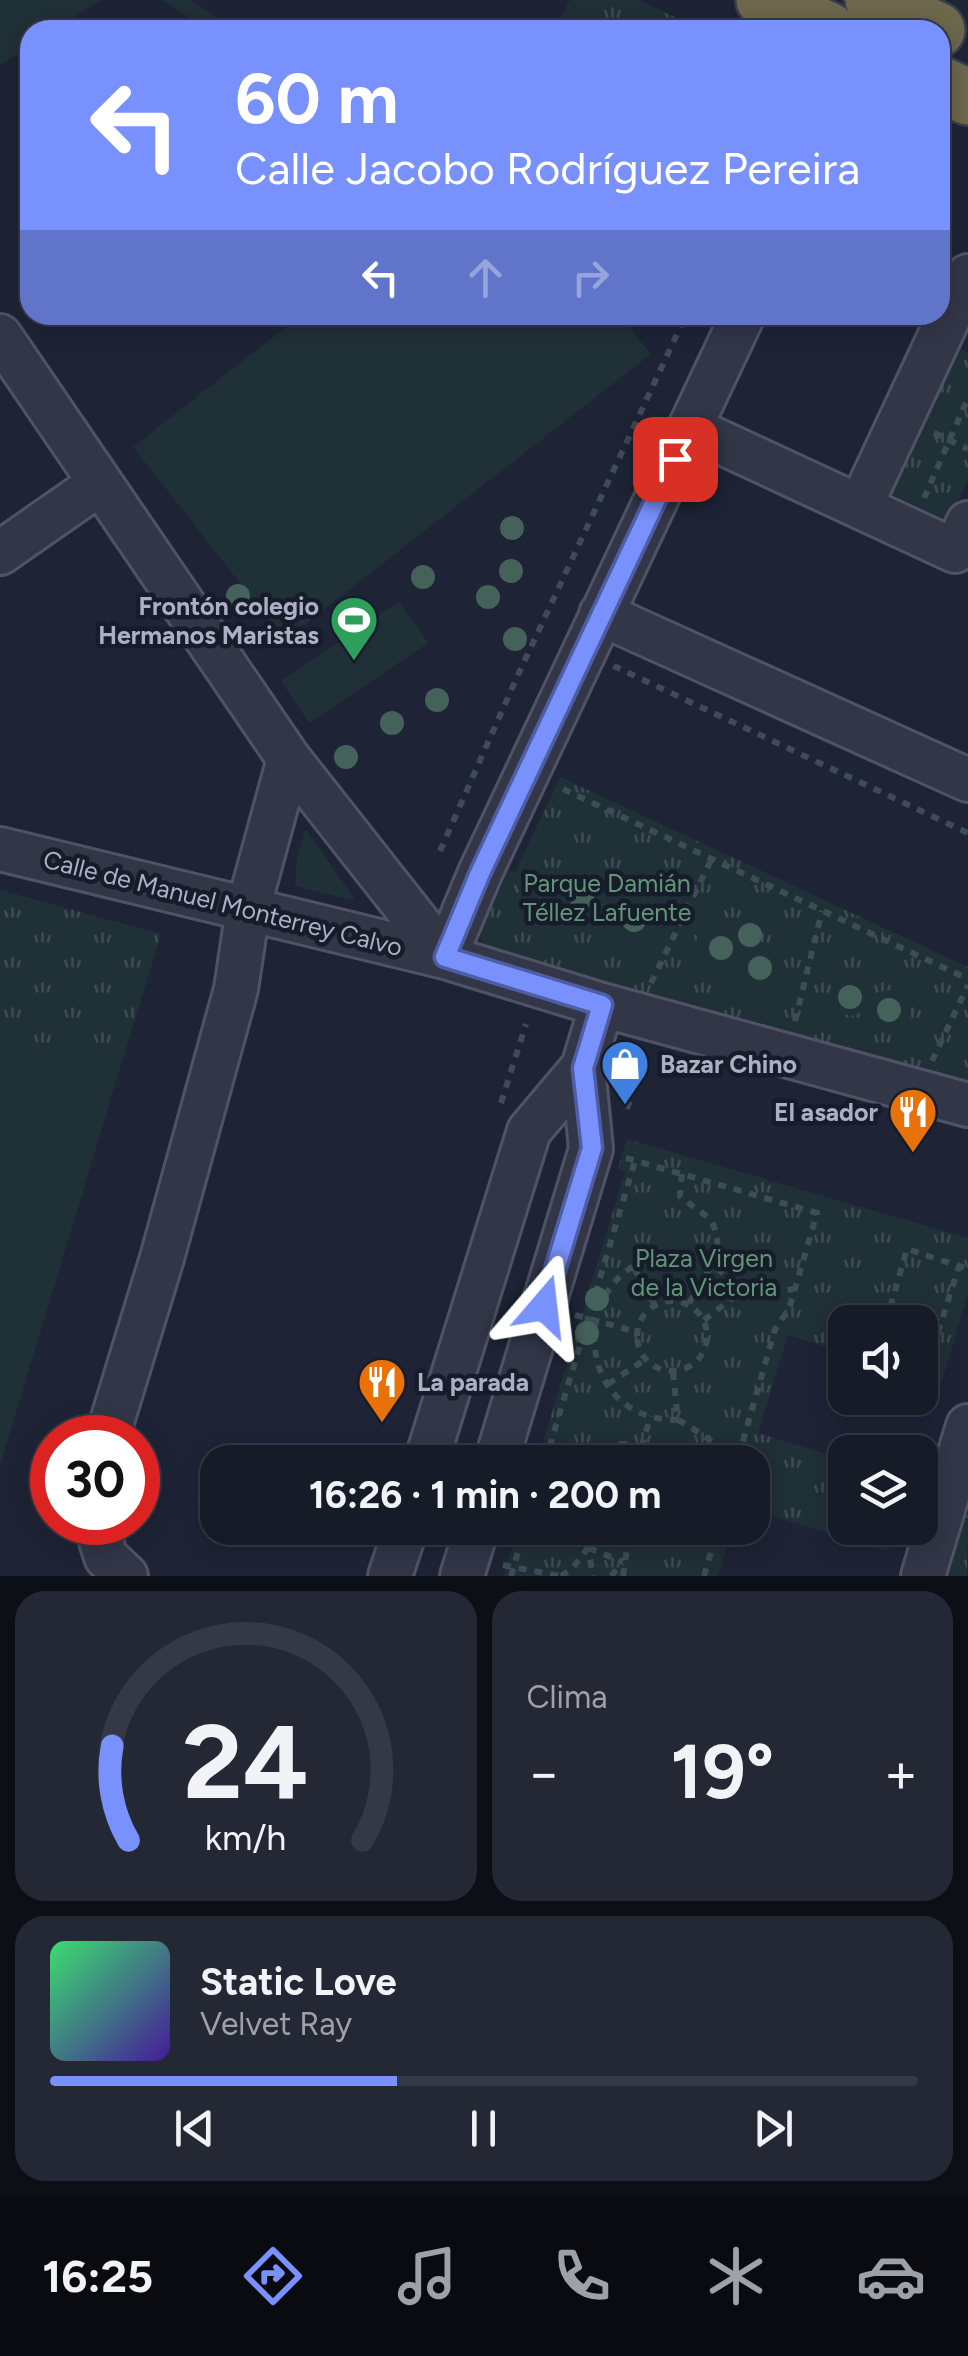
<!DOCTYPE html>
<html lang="es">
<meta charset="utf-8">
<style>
:root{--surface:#161b28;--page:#232834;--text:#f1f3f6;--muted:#9ea1a8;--line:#353945;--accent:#7991fc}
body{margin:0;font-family:Figtree,sans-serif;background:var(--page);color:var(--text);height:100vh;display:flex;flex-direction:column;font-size:38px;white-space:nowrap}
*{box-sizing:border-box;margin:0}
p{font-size:32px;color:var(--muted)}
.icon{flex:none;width:55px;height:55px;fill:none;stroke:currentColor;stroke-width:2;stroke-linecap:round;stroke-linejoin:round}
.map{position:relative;height:1576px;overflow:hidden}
.panel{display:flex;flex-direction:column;gap:15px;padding:15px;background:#0c0f16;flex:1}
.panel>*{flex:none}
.top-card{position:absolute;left:20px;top:20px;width:930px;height:305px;border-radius:30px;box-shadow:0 5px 25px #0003,0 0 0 2px var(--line);background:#7991fc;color:#fff;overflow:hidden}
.buttons{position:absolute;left:828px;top:1305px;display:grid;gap:20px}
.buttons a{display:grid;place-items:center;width:110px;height:110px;border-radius:20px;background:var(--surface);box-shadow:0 5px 25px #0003,0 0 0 2px var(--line);font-size:50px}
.speed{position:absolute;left:30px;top:1415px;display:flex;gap:20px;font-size:50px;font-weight:700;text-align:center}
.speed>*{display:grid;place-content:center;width:130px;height:130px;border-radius:50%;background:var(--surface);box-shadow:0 5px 25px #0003,0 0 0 2px var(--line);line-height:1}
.speed .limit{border:15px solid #d22;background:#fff;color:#111}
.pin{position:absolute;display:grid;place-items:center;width:85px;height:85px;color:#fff;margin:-42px;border-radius:20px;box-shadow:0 5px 15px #0006}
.me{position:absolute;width:110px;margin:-55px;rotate:17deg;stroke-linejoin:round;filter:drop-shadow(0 0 8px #0008)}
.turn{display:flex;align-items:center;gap:35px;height:210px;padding:0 50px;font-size:45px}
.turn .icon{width:130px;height:130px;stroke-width:2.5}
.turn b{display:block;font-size:70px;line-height:85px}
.lanes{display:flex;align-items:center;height:95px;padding:0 50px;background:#0003;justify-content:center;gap:50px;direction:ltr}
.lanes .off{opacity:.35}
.big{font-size:75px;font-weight:700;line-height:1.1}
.panel .widget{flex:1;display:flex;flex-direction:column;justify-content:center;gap:15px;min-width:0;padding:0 35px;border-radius:30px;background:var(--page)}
.panel .dial{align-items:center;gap:0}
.dial svg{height:260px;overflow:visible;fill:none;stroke:var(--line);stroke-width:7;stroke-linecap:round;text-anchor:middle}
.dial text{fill:var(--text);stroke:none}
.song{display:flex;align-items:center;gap:30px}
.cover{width:120px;height:120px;border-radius:15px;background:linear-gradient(135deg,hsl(140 70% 55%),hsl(260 70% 35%))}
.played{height:10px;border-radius:5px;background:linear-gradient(90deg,var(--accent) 40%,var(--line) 40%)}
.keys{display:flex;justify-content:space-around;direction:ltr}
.heat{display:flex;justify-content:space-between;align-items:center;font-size:55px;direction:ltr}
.panel .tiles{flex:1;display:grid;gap:15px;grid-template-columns:1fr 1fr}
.widget:last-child{grid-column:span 2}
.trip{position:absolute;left:200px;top:1445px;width:570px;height:100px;border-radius:30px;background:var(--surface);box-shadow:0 5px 25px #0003,0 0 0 2px var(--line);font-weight:700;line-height:100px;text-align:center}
.tab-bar{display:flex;height:160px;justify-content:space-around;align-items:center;background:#090b10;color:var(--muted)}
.tab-bar .icon{width:70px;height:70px}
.tab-bar .on{color:var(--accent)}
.tab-bar b{font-size:45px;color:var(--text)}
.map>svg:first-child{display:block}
.grass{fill:url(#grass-tufts)}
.garden{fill:#203037}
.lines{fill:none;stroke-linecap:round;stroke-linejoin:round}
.minor-casing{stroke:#4f5365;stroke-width:48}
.highway-casing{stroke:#393e4e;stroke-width:60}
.path{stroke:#3d4d55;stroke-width:6;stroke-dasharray:8 8;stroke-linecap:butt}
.minor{stroke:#323647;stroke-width:42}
.highway{stroke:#6d674e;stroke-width:55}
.tree{fill:#44625a}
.route-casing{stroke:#4f5ea4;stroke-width:25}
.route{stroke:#7991fc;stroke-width:18}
.labels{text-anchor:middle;stroke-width:9;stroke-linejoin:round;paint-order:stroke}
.poi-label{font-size:25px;font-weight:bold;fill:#abb0c4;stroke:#171c2b;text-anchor:end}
.park-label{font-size:25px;fill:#639578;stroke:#171c2b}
.street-label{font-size:25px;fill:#abb0c4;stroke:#171c2b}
</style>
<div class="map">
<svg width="968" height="1576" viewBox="0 0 968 1576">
<defs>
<pattern id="grass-tufts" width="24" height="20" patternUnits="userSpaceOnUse" patternTransform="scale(2.5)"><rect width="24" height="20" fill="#203037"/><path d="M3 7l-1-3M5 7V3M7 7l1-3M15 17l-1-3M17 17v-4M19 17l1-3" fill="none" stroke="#3e4b52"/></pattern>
</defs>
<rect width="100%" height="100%" fill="#1e2436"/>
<path class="grass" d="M570 0H639L702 30H554Z
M951 342 968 353V479L949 521 883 490Z
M560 777 968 967V1084L483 949C474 923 494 893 504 869L515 873Z
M0 890 161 934 121 1065 0 1033Z
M627 1139 968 1238V1293L942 1381 920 1375V1322H845V1352L788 1335 758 1433 845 1460V1528H896L887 1551 753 1510 752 1462H537L625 1172 618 1169Z
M968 1514 967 1576H944L959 1525Z
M518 1528H732L718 1576H503Z"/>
<path class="garden" d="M0 0H101L54 30H30V46L0 65Z
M163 0H191L235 30H207Z
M301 315H620L651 354 285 640 133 447Z
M399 601 428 643 309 723 281 681Z
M305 830 307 831 356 901 295 886 297 857Z
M579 870C598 871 608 880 612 899 667 865 680 962 626 950 611 947 604 936 602 922L580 929C547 920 544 879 579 870Z
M724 924 739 932 746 947C793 927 799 1000 756 994 744 992 738 983 734 972L713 975C695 966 691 951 699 934L714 925Z
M848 974 863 977 874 995 886 990 900 992 911 1010 906 1024C890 1038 872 1030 868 1010L851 1016C826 1010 825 985 848 974Z
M0 1033 121 1065 0 1466Z"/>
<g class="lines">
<g class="minor-casing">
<path id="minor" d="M0 336 289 759 445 957
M690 428 955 551 968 523
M860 507 968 276
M0 553 99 484
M601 614 968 780
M0 849 445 957 602 1005 968 1105
M445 957 480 873 743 315
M107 1438 162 1258 236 989 248 909 289 759
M426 1462 529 1131 583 1067
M496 1462 591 1149 583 1067 602 1005
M95 1522 106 1557 126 1576
M390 1576 406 1528
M462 1576 477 1528
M923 1576 968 1426"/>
</g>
<g class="highway-casing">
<path id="highway" d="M764 0 828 30
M873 0 937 30
M940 84 968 97"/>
</g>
<path class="path" d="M934 433 968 449
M924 498 968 398
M615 670 616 667 968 833
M563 789 968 979
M440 851 517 677 686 315
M651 983 712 858
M795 1021 822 911
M932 1061 968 985
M501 1103 526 1024
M627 1109 641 1058
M626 1158 817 1213 789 1309 775 1329 737 1462
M682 1174 680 1196C688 1204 698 1209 706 1216 734 1243 703 1279 688 1305
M634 1268 655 1305
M637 1336a35 35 0 1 1 70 0a35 35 0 1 1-70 0Z
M575 1315 637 1332
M704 1320 743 1290
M886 1322 907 1249 968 1269
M920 1348 932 1351 959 1266
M673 1372 678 1420C700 1431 716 1448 739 1455
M608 1384 646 1359
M678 1420C557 1421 572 1234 694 1259 719 1263 731 1285 753 1295L794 1289
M641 1447 651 1416
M545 1462 635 1161
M594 1462C609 1435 644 1441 662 1462
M752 1474 767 1478
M589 1528 588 1548 593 1576
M589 1548 623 1562
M503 1565 559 1576
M511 1576 525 1528
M561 1576 572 1569 587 1549
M611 1576 622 1563
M623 1576 627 1548 647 1528
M704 1576 718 1528"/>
<use href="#minor" class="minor"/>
<use href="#highway" class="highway"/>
</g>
<g class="tree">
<circle cx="512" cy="528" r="12"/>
<circle cx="511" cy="571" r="12"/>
<circle cx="423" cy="577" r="12"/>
<circle cx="238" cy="596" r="12"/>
<circle cx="488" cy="597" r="12"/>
<circle cx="515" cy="639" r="12"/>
<circle cx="437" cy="700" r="12"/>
<circle cx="392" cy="723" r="12"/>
<circle cx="346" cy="757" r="12"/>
<circle cx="582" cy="898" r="12"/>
<circle cx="634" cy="920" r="12"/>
<circle cx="750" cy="935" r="12"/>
<circle cx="721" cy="948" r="12"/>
<circle cx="760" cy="968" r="12"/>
<circle cx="850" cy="997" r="12"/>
<circle cx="889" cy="1010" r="12"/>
<circle cx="597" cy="1299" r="12"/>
<circle cx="587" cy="1333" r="12"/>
</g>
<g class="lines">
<g class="route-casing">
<path id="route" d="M544 1306 592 1148 583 1068 602 1005 445 957 480 873 675 459"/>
</g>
<use href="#route" class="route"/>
</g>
<defs>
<g id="stadium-pin" transform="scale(2.5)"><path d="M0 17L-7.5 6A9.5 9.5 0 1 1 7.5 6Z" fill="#2e9e5b" stroke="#171c2b"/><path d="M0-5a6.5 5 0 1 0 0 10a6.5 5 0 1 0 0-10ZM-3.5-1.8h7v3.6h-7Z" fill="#fff"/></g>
<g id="shop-pin" transform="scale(2.5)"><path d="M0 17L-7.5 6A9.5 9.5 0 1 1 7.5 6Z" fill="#3f7fe0" stroke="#171c2b"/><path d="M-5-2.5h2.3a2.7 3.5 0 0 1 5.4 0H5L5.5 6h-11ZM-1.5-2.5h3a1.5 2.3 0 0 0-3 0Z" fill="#fff"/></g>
<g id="restaurant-pin" transform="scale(2.5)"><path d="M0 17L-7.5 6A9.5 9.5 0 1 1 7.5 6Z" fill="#e8710a" stroke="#171c2b"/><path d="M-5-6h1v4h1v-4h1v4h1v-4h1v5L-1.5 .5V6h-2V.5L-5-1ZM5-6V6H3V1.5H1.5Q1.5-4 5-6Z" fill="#fff"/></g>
</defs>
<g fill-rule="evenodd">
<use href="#stadium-pin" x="354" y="620"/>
<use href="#shop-pin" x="625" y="1064"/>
<use href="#restaurant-pin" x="913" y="1112"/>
<use href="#restaurant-pin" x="382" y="1382"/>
</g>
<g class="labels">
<g class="poi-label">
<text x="319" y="615">Frontón colegio<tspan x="319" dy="29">Hermanos Maristas</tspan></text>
<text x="660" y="1073" text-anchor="start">Bazar Chino</text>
<text x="878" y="1121">El asador</text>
<text x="417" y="1391" text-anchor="start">La parada</text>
</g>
<g class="park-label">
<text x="607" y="892">Parque Damián<tspan x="607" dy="29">Téllez Lafuente</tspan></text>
<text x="704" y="1267">Plaza Virgen<tspan x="704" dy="29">de la Victoria</tspan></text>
</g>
<g class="street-label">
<text transform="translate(223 903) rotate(14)" y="9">Calle de Manuel Monterrey Calvo</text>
</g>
</g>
</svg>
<div class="buttons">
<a><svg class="icon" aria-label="sound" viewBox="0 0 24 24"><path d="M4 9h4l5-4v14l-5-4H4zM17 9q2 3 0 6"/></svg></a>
<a><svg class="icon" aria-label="layers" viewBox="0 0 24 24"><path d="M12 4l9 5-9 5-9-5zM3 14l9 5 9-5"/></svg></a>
</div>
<div class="speed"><div class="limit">30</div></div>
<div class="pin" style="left:675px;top:459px;background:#d93025"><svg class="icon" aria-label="arrive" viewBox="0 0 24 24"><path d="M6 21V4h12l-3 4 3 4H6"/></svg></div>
<svg class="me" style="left:544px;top:1306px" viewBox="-20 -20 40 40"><path d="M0-17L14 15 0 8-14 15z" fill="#7991fc" stroke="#fff" stroke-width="4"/></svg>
<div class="trip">16:26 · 1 min · 200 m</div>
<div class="top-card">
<div class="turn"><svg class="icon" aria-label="left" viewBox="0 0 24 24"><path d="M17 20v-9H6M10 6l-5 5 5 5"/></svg><div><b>60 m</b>Calle Jacobo Rodríguez Pereira</div></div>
<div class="lanes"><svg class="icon" aria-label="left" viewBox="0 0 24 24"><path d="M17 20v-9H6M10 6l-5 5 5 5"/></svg><svg class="icon off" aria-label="ahead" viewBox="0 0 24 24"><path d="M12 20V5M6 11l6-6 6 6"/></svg><svg class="icon off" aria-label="right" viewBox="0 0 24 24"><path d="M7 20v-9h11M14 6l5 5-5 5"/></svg></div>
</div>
</div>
<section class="panel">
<div class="tiles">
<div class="widget dial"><svg viewBox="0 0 100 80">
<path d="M14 69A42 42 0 1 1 86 69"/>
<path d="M14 69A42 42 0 0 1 9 40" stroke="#7991fc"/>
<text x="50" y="56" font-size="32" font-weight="700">24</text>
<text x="50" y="72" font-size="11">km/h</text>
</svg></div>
<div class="widget"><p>Clima</p>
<div class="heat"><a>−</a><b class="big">19°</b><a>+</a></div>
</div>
<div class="widget">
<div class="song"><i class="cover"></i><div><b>Static Love</b><p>Velvet Ray</p></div></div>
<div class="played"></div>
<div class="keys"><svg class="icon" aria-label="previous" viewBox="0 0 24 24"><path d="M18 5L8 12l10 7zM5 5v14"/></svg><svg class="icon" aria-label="pause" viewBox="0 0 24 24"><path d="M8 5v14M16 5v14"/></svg><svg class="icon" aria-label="next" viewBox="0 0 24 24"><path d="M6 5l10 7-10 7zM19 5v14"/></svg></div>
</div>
</div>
</section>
<nav class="tab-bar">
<b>16:25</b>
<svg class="icon on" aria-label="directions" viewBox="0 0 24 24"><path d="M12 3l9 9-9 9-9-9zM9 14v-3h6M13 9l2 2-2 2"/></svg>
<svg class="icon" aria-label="music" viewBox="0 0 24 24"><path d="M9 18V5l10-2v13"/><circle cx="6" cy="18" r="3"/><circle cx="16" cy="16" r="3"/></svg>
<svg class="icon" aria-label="phone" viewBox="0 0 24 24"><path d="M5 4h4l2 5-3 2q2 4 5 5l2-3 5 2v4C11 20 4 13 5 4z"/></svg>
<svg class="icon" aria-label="climate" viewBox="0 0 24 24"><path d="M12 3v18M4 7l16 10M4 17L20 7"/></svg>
<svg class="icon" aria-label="car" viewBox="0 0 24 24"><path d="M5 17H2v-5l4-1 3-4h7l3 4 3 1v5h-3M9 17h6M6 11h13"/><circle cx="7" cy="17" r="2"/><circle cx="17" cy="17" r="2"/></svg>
</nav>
